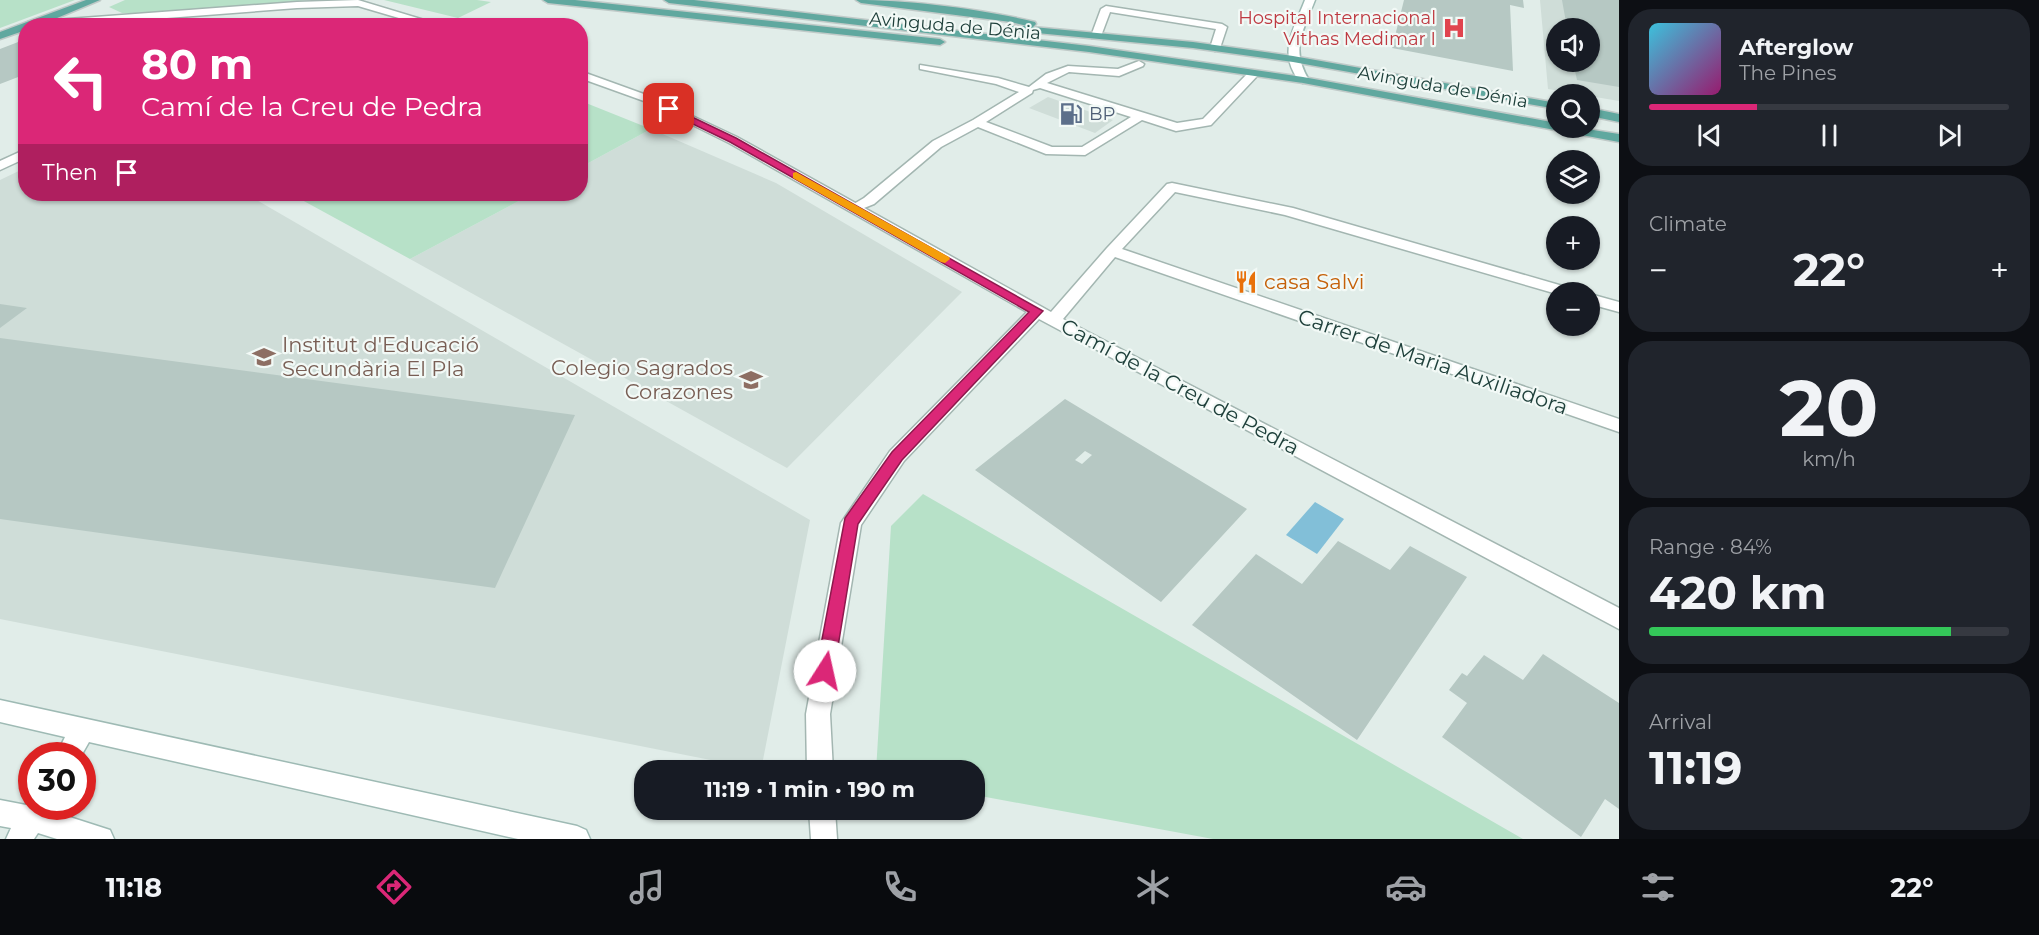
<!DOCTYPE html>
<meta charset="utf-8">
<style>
:root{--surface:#171b24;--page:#20242c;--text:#f1f3f6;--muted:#9ea1a6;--line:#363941;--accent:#db2777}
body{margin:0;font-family:Montserrat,sans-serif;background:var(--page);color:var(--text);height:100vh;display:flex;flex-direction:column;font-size:22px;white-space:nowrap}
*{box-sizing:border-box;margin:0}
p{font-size:20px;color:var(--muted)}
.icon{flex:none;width:33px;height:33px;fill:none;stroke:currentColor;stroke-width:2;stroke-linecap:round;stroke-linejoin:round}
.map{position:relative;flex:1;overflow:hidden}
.side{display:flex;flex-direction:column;gap:9px;padding:9px;background:#0d0f14;width:420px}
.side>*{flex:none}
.guide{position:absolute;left:18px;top:18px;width:570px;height:183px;border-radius:24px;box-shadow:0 2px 4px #0004;background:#db2777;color:#fff;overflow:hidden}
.fabs{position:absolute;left:1546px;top:18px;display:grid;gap:12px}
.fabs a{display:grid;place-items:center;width:54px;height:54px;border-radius:50%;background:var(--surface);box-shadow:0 2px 4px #0004;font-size:30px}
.speed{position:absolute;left:18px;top:742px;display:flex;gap:12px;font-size:30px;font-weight:700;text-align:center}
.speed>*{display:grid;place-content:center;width:78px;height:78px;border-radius:50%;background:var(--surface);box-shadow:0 2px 4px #0004;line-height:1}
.speed .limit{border:9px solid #d22;background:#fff;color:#111}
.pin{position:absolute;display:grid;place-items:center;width:51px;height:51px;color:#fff;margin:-26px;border-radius:12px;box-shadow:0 3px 9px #0006}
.me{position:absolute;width:66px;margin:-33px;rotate:10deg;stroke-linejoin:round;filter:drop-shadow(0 0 4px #0008)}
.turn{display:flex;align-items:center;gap:21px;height:126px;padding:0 24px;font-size:27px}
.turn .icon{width:78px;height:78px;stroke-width:2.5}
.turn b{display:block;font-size:42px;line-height:51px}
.then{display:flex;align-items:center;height:57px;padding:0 24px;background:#0003;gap:12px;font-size:22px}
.big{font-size:45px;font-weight:700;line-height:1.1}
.side .card{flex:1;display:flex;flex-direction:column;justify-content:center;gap:9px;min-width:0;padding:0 21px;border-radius:24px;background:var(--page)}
.side .dial{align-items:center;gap:0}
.dial b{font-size:78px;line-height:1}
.song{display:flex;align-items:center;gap:18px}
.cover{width:72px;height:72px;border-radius:9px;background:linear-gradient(135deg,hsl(190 70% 55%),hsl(320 70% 35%))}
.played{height:6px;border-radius:3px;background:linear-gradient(90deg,var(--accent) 30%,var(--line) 30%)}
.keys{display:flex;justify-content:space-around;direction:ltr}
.heat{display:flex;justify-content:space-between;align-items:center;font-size:33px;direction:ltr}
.charge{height:9px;border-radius:4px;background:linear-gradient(90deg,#34c759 84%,var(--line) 0)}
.trip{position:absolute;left:634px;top:760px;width:351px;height:60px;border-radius:24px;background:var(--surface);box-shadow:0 2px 4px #0004;font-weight:700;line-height:60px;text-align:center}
.dock{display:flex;height:96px;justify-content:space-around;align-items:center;background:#090b0e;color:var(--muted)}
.dock .icon{width:42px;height:42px}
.dock .selected{color:var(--accent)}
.dock b{font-size:27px;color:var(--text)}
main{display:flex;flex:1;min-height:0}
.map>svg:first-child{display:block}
.built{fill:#cfddd8;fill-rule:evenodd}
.green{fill:#b7e1c8}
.water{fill:#82bfd8}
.building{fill:#b6c8c3;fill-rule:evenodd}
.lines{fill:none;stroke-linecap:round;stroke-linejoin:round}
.lane-casing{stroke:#a3b6b1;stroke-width:3}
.street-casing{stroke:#a3b6b1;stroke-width:3}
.secondary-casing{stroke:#9ebab4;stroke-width:3}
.primary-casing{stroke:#c0cac8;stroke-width:3}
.lane{fill:#fff;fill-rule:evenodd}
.street{fill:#fff;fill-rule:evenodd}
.secondary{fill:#fff;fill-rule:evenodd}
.primary{fill:#60a89f;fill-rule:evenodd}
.route{fill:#db2777;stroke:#8e194d;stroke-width:1.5}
.slow{fill:#f59e0b}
.labels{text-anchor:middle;stroke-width:4.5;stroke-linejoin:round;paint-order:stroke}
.far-health-label{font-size:18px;fill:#be3a42;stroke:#f2f9f6;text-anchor:end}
.far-street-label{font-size:18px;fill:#1f403b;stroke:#f2f9f6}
.far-service-label{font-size:18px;fill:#4e5e75;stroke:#f2f9f6;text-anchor:start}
.food-label{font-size:21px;fill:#c56008;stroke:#f2f9f6;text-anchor:start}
.education-label{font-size:21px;fill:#785e54;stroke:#f2f9f6;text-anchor:start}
.street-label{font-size:21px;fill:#1f403b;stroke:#f2f9f6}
</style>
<main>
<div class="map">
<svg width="1619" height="839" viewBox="0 0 1619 839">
<rect width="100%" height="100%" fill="#e1ede9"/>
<path class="built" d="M1540 0H1619V101L1548 89ZM1557 28H1590V62H1557Z
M1048 97 1113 120 1095 133 1029 108Z
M651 129 776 183 962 292 787 468 410 259 532 194H580L581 167Z
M25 168 26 194H246L810 520 761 770 0 619V180Z"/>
<path class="green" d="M0 0H75L0 28Z
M125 0H310L158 13H122L109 7Z
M384 0H477L491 2 458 18Z
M580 101H581L651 129 581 167Z
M291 194H532L410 259Z
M923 494 1523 839H1213L975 795V771H876L891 526Z"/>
<path class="water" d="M1315 502 1344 519 1317 554 1286 535Z"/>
<path class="building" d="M1404 0H1523L1524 8 1510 5 1513 71 1392 48Z
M1562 0H1619V87L1577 80 1573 62H1590V28H1567Z
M26 39V74L0 84V49Z
M0 304 27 308 0 328Z
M0 338 575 415 495 588 0 519Z
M1065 399 1247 509 1161 602 975 470ZM1085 451 1092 455 1082 464 1075 460Z
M1338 541 1390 570 1410 546 1467 577 1357 740 1192 625 1256 554 1302 584Z
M1543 654 1619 703V809L1605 799 1581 837 1442 737 1467 703 1449 690 1462 673 1467 676 1484 655 1523 680Z"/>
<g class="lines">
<g class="lane-casing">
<path id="lane" d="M1106 6 1222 24 1227 27 1220 48 1215 51 1210 48 1216 29 1110 12 1101 36 1092 38 1091 36 1101 9Z
M1139 61 1144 64 1143 66 1119 76 1069 72 1047 83 1177 123 1203 119 1249 72 1253 71 1259 74 1211 125 1176 131 1142 120 1085 155 1046 154 978 127 941 147 874 204 854 212 847 208 864 198 933 141 973 120 1019 92 996 84 920 69V65L998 78 1029 87 1046 74 1068 66 1118 69ZM1040 88 1131 117 1082 147H1052L986 122 1032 93 1033 90Z"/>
</g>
<g class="street-casing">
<path id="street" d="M358 0 444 26H426L358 6 297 8 61 26H26V27L23 25 28 22 297 2Z
M580 71 652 97 737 137 1051 312 1107 248 1167 184 1172 183 1293 208 1573 289 1575 292 1557 294 1285 215 1175 192 1122 249 1619 419V432L1115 257 1063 319 1619 608V629L1039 319 904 461 861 525 830 714 833 771H807L806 714 841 523 890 451 1027 312 729 143 644 101 580 78Z
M26 149V158L0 170V161Z
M1590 294 1619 302V312L1590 304Z
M809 810H835L837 839H811Z"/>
</g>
<g class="secondary-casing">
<path id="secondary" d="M1305 0H1315C1303 31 1290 49 1309 80L1303 83C1298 81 1297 79 1294 73 1280 48 1296 24 1305 0Z
M0 700 577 826 586 830 590 839H518L89 742 81 756H56L65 737 0 722Z
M32 798V807H53L51 811 110 830 114 839H57L38 833 34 839H6L11 828 0 826V800L26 805Z"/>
</g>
<g class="primary-casing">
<path id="primary" d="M86 0H100L38 26H26V30L0 39V32Z
M543 0H575L940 39 945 42 940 45 548 3Z
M664 0H694L1089 46 1303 77 1557 123V128H1580L1619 134V142L1303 83 1089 52 669 3Z
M856 0C910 0 982 9 1035 22L1036 24 1033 27 1193 42 1293 56 1557 103V109L1293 62 1193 48 1016 31 1011 28 1012 26H1027L1011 22 861 3Z
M1590 108 1619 114V122L1590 116Z"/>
</g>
<use href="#lane" class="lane"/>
<use href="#street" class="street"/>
<use href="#secondary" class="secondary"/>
<use href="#primary" class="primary"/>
</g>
<path class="route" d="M669 106 736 138 1043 311 902 460 858 524 834 671 831 677 825 679 819 677 816 671 845 518 892 452 1029 312 730 142 666 111 665 109Z"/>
<path class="slow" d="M796 172 949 257 950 259 945 263 941 262 793 178V173Z"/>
<defs>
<g id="hospital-bare" transform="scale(1.8)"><path d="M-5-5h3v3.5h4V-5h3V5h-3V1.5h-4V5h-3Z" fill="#e0444e" stroke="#f2f9f6" stroke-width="2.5" paint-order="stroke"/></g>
<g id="fuel-bare" transform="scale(1.8)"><path d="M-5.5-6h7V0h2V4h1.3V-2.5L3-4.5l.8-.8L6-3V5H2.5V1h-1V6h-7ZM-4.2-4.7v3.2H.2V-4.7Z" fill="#5c6f8a" stroke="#f2f9f6" stroke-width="2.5" paint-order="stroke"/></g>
<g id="restaurant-bare" transform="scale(1.8)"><path d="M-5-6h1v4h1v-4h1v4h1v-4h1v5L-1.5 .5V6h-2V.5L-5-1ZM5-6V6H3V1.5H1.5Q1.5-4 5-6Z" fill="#e8710a" stroke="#f2f9f6" stroke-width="2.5" paint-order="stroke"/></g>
<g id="school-bare" transform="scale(1.8)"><path d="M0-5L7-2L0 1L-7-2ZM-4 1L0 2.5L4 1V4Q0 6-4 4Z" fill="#8d6e63" stroke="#f2f9f6" stroke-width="2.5" paint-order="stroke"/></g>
</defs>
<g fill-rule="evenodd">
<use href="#hospital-bare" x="1454" y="28"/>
<use href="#fuel-bare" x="1071" y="114"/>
<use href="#restaurant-bare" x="1246" y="282"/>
<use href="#school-bare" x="264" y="357"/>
<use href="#school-bare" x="751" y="380"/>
</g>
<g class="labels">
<g class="far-health-label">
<text x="1436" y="24">Hospital Internacional<tspan x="1436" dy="21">Vithas Medimar I</tspan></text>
</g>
<g class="far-street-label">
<text transform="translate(955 26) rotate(5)" y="6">Avinguda de Dénia</text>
<text transform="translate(1443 87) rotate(10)" y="6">Avinguda de Dénia</text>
</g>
<g class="far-service-label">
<text x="1089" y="120">BP</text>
</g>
<g class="food-label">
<text x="1264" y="289">casa Salvi</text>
</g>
<g class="education-label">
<text x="282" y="352">Institut d'Educació<tspan x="282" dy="24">Secundària El Pla</tspan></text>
<text x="733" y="375" text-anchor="end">Colegio Sagrados<tspan x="733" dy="24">Corazones</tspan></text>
</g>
<g class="street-label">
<text transform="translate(1433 362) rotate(19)" y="7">Carrer de Maria Auxiliadora</text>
<text transform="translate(1180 387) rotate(28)" y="7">Camí de la Creu de Pedra</text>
</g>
</g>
</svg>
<div class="fabs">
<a><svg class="icon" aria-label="sound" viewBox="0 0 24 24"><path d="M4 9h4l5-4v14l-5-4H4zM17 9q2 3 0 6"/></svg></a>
<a><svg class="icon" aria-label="search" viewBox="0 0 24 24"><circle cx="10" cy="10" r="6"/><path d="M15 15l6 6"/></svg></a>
<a><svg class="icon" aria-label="layers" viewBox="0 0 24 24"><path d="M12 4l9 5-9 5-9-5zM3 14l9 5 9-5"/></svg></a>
<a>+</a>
<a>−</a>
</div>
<div class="speed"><div class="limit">30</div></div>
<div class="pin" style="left:669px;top:109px;background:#d93025"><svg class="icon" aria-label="arrive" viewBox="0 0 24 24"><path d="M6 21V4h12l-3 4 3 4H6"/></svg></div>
<svg class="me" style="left:825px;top:671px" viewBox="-20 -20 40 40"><circle r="19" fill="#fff"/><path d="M0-13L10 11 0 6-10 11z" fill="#db2777"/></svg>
<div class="trip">11:19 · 1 min · 190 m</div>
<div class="guide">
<div class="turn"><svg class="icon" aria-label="left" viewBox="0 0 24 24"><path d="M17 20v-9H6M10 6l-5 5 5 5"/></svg><div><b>80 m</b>Camí de la Creu de Pedra</div></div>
<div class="then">Then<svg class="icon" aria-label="arrive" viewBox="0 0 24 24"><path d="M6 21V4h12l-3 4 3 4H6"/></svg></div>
</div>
</div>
<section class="side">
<div class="card">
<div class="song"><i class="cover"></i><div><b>Afterglow</b><p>The Pines</p></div></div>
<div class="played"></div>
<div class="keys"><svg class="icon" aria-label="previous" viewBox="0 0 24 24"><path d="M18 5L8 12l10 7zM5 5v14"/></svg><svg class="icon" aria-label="pause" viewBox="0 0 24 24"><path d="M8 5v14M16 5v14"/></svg><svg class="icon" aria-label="next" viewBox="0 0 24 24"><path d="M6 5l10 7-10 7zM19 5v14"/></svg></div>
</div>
<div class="card"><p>Climate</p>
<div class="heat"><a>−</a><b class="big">22°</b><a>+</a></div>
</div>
<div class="card dial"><b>20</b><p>km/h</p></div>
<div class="card"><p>Range · 84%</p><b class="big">420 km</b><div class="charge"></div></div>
<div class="card"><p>Arrival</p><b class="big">11:19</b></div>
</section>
</main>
<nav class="dock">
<b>11:18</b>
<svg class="icon selected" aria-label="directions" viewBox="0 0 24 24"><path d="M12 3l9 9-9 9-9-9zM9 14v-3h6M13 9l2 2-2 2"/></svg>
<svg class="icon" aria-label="music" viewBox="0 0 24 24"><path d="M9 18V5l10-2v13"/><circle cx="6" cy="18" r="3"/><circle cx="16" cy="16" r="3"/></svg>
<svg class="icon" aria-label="phone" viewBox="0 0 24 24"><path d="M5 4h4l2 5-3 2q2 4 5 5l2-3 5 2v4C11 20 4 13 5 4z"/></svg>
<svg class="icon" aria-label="climate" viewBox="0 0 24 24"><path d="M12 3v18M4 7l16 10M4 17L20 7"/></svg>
<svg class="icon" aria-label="car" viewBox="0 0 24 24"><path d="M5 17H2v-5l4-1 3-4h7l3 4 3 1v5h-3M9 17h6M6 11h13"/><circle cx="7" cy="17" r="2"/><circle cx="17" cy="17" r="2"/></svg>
<svg class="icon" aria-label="filters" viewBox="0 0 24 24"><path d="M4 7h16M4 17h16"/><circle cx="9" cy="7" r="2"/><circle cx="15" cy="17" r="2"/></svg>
<b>22°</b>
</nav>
